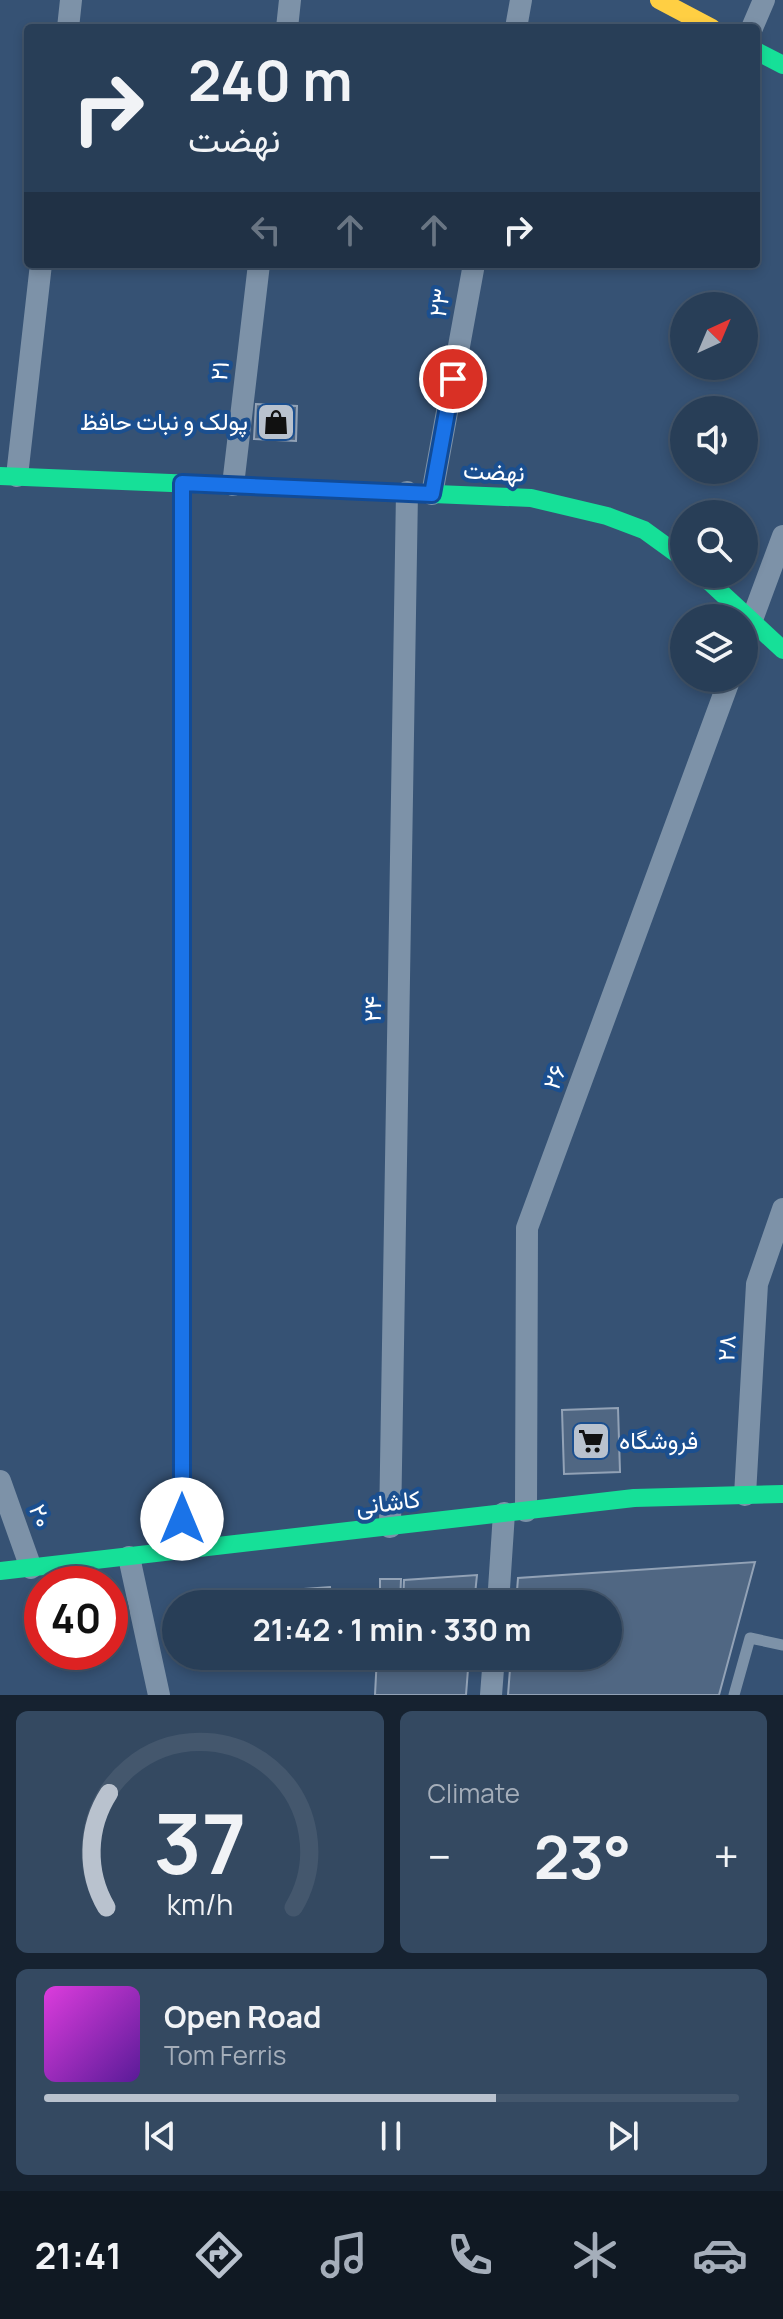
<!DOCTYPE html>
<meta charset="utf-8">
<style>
:root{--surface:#283e57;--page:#344961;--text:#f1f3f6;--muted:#a5aeba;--line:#44576d;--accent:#b9c2ce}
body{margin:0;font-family:Manrope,Vazirmatn,sans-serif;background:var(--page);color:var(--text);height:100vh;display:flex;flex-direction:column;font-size:30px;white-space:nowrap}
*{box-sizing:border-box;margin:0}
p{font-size:26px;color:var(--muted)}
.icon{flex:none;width:44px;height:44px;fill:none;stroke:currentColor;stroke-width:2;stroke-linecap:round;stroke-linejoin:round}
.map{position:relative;height:1695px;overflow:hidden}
.side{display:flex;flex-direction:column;gap:16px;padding:16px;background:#162230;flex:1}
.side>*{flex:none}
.hud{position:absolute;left:24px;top:24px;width:736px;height:244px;border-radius:8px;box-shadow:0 4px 12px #0003,0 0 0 2px var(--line);background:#283e57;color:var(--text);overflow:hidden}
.needle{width:52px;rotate:44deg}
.buttons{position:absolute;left:670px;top:292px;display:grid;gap:16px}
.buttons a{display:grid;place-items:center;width:88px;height:88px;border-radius:50%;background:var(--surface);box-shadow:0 4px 12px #0003,0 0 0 2px var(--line);font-size:40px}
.speed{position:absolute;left:24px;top:1566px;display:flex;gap:16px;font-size:40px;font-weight:700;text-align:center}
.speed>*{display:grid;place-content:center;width:104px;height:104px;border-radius:50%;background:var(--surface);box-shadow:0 4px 12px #0003,0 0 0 2px var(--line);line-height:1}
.speed .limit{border:12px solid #d22;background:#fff;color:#111}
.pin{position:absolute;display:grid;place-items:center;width:68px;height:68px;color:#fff;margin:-34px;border:4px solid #fff;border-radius:50%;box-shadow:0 2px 8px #0007}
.me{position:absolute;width:88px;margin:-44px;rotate:0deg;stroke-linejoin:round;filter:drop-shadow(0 0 6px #0008)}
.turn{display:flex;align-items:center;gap:28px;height:168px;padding:0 32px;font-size:36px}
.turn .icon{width:104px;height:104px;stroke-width:2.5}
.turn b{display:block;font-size:56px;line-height:68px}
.lanes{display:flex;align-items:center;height:76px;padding:0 32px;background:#0003;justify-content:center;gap:40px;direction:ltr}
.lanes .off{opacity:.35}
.big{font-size:60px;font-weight:700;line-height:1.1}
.side .card{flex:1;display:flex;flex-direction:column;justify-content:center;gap:12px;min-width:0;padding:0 28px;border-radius:12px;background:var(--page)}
.side .dial{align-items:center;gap:0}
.dial svg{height:208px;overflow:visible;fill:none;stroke:var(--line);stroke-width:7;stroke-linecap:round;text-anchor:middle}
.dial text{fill:var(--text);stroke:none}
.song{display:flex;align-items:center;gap:24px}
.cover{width:96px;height:96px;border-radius:12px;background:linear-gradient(135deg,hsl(300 70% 55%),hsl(270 70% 35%))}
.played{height:8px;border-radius:4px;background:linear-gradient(90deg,var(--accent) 65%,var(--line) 65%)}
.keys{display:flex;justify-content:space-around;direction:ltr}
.heat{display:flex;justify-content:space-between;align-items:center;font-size:44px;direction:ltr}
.side .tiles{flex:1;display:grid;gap:16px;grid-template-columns:1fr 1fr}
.card:last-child{grid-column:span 2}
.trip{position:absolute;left:162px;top:1590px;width:460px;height:80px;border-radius:40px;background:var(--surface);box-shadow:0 4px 12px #0003,0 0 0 2px var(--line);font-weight:700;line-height:80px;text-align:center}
.tabs{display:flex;height:128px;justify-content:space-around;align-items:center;background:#101923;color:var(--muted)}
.tabs .icon{width:56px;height:56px}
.tabs .on{color:var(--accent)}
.tabs b{font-size:36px;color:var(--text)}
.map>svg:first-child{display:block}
.building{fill:#506783;stroke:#92a2b6;stroke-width:2}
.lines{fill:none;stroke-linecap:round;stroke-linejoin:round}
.lane{stroke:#7d92a8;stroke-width:11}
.street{stroke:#7d92a8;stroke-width:22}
.fast{stroke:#16e098;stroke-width:18}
.slow{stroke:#ffcf43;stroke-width:18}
.route-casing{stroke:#114b97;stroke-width:20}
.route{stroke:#1a73e8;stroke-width:14}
.labels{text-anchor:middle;stroke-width:8;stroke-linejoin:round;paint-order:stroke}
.street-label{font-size:24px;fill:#fff;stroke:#1b4f8f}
.poi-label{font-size:24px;fill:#fff;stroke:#1b4f8f;text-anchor:end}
</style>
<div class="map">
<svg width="783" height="1695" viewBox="0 0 783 1695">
<rect width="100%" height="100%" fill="#365274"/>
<path class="building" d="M256 404 297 406 296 441 254 439Z
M618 1408 620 1472 564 1474 562 1410Z
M755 1562 719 1695H508L511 1656H608V1604H516L518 1578Z
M477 1575 474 1604H403L404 1580Z
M380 1579H401L400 1604H380Z
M330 1587 332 1604H293L291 1590Z
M377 1656H469L466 1695H375Z"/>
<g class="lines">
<path class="lane" d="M734 1695 750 1638 783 1645"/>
<path class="street" d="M68 28 71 0
M287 28 290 0
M516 28 521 0
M752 28 764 0
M17 476 41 264
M233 485 259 264
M432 494 474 264
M744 641 783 536
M0 1481 31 1568
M745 1495 757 1284 783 1209
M526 1511 527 1228 730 678
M390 1527 407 492
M129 1557 159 1695
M498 1604 504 1513
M491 1695 494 1656"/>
<path class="fast" d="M756 51 783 65
M0 476 531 498 607 516 644 530 684 559
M182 483V1551
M701 574 783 650
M0 1571 634 1498 783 1494"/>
<path class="slow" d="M659 0 712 28"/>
</g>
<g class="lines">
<g class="route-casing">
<path id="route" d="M182 1519V483L432 494 453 379"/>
</g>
<use href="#route" class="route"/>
</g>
<defs>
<g id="shop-square" transform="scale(2)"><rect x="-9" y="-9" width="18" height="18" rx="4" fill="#b9c2ce" stroke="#1b4f8f"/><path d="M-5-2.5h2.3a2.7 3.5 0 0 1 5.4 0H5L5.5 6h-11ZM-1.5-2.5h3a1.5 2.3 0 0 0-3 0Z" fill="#111"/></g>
<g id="supermarket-square" transform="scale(2)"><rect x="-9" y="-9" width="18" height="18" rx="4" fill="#b9c2ce" stroke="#1b4f8f"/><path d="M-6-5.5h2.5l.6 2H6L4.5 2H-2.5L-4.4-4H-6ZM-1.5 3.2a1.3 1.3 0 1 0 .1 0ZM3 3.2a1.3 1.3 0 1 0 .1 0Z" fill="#111"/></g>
</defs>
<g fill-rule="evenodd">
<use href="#shop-square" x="276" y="422"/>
<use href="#supermarket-square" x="591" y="1441"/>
</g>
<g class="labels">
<g class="street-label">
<text transform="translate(440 303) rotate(-80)" y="8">۲۳</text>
<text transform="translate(220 371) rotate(-83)" y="8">۲۱</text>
<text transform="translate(494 472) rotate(3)" y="8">نهضت</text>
<text transform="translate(373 1009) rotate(-89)" y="8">۲۴</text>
<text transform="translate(555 1077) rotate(-70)" y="8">۲۶</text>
<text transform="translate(727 1348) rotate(-87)" y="8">۲۸</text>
<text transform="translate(388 1503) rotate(-7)" y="8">کاشانی</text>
<text transform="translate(40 1516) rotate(70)" y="8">۲۰</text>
</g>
<g class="poi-label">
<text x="248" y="430">پولک و نبات حافظ</text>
<text x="619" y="1449" text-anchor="start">فروشگاه</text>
</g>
</g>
</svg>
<div class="buttons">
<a><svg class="needle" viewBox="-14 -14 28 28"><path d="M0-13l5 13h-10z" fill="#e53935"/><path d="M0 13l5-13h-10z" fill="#a5aeba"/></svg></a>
<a><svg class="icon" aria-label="sound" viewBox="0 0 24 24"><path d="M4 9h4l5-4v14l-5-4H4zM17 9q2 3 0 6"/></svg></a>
<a><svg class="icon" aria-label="search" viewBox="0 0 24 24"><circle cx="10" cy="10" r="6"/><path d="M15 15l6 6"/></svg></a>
<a><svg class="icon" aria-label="layers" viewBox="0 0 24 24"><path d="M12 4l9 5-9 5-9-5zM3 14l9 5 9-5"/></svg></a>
</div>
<div class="speed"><div class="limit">40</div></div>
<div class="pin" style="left:453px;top:379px;background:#d93025"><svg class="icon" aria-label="arrive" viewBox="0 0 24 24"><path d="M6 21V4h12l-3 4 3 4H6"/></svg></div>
<svg class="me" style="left:182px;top:1519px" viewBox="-20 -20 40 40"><circle r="19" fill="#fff"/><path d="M0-13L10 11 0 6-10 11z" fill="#1a73e8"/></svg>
<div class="trip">21:42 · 1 min · 330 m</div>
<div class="hud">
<div class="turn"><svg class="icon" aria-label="right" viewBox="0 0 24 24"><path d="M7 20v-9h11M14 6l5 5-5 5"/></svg><div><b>240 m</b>نهضت</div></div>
<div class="lanes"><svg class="icon off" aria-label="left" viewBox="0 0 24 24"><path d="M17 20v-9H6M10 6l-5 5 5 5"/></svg><svg class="icon off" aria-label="ahead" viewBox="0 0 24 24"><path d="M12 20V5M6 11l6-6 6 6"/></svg><svg class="icon off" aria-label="ahead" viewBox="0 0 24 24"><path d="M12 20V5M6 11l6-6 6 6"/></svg><svg class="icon" aria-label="right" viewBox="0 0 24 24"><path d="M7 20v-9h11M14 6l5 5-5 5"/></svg></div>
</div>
</div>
<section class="side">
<div class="tiles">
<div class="card dial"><svg viewBox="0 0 100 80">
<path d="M14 69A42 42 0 1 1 86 69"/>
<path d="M14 69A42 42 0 0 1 15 25" stroke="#b9c2ce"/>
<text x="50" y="56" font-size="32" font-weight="700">37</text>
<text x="50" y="72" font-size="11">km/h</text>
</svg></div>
<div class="card"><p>Climate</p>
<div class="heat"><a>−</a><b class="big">23°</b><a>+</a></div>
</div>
<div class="card">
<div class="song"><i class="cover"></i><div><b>Open Road</b><p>Tom Ferris</p></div></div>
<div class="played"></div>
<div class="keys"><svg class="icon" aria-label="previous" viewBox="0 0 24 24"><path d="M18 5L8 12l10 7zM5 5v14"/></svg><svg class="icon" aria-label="pause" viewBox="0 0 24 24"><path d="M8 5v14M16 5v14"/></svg><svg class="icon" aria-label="next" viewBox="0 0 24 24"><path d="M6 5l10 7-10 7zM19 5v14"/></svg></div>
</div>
</div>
</section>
<nav class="tabs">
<b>21:41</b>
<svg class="icon on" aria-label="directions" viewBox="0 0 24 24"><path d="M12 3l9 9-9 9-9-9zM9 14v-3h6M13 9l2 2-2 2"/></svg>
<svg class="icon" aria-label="music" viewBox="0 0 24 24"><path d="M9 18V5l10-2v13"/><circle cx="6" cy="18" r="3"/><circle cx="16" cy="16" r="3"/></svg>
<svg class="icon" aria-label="phone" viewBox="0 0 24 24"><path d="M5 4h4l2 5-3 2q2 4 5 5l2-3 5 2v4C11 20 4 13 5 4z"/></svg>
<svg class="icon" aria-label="climate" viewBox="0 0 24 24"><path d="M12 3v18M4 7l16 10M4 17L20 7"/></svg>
<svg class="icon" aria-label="car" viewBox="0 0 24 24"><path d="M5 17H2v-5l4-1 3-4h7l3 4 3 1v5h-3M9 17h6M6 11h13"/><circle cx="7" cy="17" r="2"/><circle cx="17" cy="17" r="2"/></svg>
</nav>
